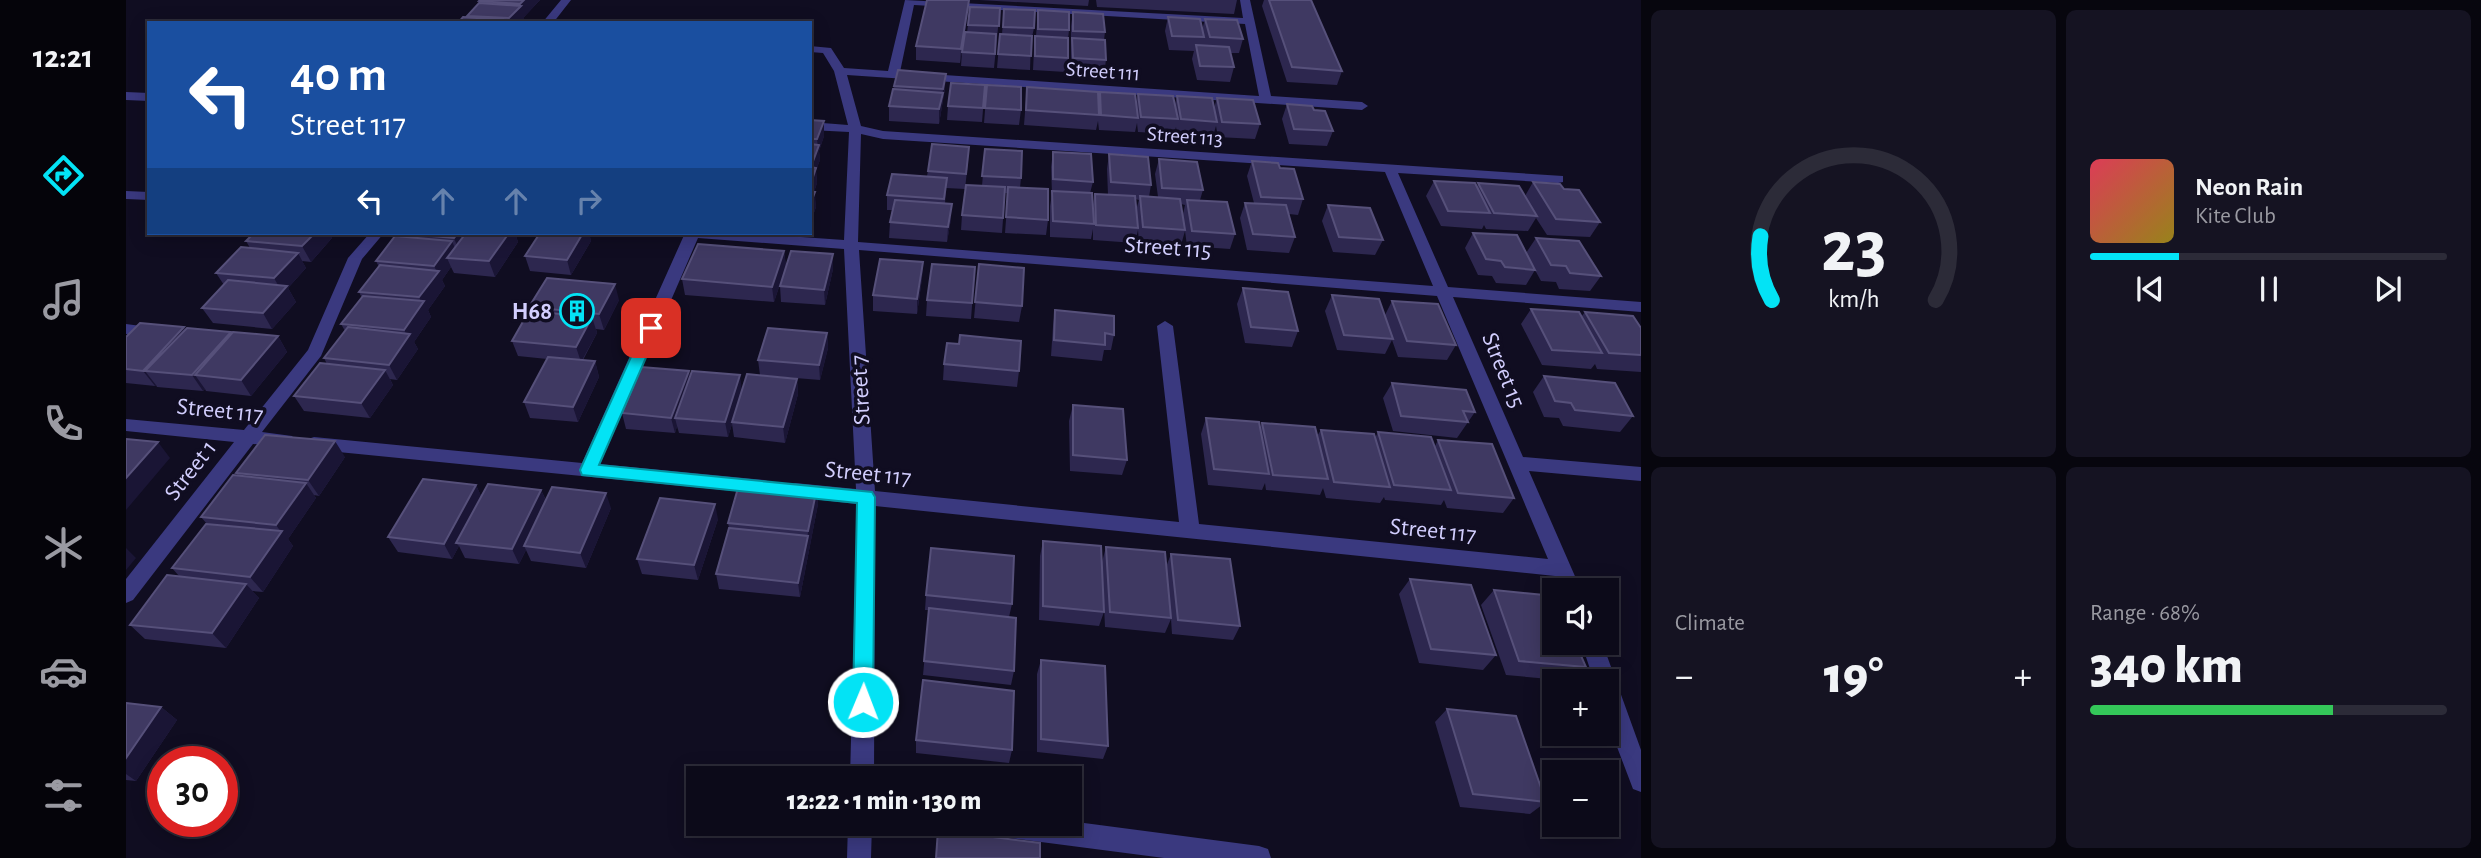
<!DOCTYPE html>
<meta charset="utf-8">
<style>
:root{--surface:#0c0a19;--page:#151322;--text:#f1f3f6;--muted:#9a9aa2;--line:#2c2b38;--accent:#03e3f5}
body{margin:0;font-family:"Alegreya Sans",sans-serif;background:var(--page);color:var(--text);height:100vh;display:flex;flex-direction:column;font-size:26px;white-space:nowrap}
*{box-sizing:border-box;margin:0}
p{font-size:23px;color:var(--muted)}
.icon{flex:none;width:38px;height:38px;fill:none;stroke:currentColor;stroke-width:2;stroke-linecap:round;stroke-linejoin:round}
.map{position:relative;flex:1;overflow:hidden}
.sheet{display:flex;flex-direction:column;gap:10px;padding:10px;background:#07060e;width:840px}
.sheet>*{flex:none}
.hud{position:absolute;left:21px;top:21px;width:665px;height:214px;border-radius:0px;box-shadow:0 4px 18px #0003,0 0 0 2px var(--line);background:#1a4fa0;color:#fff;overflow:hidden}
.fabs{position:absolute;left:1416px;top:578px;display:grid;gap:14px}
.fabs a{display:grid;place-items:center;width:77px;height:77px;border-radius:0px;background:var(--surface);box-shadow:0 4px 18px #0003,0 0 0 2px var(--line);font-size:35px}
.speed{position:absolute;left:21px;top:746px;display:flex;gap:14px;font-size:35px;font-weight:700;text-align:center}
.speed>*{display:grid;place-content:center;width:91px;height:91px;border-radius:50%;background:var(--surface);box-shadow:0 4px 18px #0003,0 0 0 2px var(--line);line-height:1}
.speed .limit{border:10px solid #d22;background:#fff;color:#111}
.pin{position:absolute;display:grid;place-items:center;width:60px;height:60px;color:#fff;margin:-30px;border-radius:14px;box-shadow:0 4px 10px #0006}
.me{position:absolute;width:77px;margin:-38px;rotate:1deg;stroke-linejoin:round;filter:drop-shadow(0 0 5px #0008)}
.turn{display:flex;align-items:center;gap:24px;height:147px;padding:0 28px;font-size:32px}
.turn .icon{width:91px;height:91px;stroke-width:2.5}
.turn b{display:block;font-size:49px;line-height:60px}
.lanes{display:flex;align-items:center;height:66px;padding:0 28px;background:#0003;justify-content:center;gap:35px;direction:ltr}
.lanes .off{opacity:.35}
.big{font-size:52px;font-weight:800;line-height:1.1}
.sheet .widget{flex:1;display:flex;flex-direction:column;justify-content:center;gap:10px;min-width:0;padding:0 24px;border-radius:10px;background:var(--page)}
.sheet .dial{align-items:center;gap:0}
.dial svg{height:182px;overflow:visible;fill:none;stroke:var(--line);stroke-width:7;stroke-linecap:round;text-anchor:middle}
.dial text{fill:var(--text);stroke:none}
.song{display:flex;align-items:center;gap:21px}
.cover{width:84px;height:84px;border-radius:10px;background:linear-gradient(135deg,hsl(350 70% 55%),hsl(50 70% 35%))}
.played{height:7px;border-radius:4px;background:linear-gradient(90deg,var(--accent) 25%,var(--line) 25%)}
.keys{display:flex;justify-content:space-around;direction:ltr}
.heat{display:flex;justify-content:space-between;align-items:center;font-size:38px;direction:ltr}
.charge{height:10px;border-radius:5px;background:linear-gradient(90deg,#34c759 68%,var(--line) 0)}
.sheet .tiles{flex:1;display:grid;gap:10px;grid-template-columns:repeat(2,1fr)}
.trip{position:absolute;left:560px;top:766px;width:396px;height:70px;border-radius:0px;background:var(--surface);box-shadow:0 4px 18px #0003,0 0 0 2px var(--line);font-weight:800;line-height:70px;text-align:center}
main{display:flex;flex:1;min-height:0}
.tab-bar{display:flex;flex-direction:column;width:126px;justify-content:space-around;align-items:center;background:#05040a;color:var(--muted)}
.tab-bar .icon{width:49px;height:49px}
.tab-bar .current{color:var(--accent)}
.tab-bar b{font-size:32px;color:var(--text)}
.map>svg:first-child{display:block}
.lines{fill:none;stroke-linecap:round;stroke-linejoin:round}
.minor{fill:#3a397f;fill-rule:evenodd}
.wall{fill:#2d274f;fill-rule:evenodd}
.shaded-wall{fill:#1a1535}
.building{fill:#3f3962;stroke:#56507a;stroke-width:2}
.route{fill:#03e3f5;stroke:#02949f;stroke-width:2}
.labels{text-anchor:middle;stroke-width:7;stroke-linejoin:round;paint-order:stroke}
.far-street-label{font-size:21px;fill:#d2cefe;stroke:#100d21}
.street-label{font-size:24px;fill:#d2cefe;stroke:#100d21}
.poi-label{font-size:24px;font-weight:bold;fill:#d2cefe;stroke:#100d21;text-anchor:end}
</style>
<main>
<nav class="tab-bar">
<b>12:21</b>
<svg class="icon current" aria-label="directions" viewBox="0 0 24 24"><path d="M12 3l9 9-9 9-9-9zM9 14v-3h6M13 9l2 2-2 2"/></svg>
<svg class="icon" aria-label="music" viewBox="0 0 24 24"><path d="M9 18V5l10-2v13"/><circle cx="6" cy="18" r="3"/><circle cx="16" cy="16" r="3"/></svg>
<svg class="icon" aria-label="phone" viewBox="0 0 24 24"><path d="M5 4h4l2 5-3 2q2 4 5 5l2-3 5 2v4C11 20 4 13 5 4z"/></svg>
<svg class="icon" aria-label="climate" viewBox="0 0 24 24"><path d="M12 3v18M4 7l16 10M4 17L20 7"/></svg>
<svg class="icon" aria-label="car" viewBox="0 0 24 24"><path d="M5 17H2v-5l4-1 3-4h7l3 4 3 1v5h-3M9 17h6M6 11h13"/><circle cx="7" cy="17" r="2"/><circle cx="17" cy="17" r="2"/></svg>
<svg class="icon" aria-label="filters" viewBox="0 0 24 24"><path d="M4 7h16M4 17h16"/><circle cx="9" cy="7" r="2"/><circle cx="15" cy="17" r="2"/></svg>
</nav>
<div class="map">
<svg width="1515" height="858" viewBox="0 0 1515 858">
<rect width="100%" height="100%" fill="#100d21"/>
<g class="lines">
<path class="minor" d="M435 0H445L427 23H416Z
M779 0 1117 18 1114 0H1124L1145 96 1236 102 1242 106 1236 110 721 75 735 126 757 131 1437 176V182L1432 183 1272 173 1322 287 1515 302V312L1327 297 1397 457 1515 467V481L1403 471 1455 590H1435L1429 576 749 506 748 779H724L731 504 669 497 662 495 660 490 662 485 669 483 730 489 718 249 572 238 474 464 638 480 645 482 647 487 645 492 638 494 182 449 179 444 182 439 188 437 456 463 559 233H618L718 240 723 132 684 130V122L722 125 708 71 697 53 684 52V46L705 48 718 68 762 71ZM788 5 1119 24 1133 96 774 72ZM735 134 757 139 1259 172 1307 286 732 242ZM733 250 1311 296 1422 559 1073 524 1047 326 1039 321 1031 326 1053 522 749 491Z
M0 92 23 93V101L0 100Z
M0 191 23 192V200L0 199Z
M244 233H258L236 259 195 356 136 432 166 436 169 441 166 446 127 444 7 600 0 603V579L108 442 0 431V419L118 430 182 350 222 258Z
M0 324 15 326 17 330 9 335 0 334Z
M1455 642H1476L1515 750V792L1507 789 1480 718V681H1468Z
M943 821 1133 846 1142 849 1145 858H1038L869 836 860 833 857 824H943Z
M722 824H746L745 858H721Z"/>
</g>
<path class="wall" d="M414 0 398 17V19L395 23H332L341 18V16L353 3V1Z
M843 0 842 12 834 63 790 60V46Z
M853 0H963L962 6Z
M970 0H1111L1108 14 971 7Z
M1138 0H1185L1216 71 1211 85 1161 82 1136 6Z
M844 7 874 8 868 68 835 66 836 52 841 33Z
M878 9 908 28 905 42 904 70 871 68 874 34H876Z
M912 10 943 30 942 40V58L940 72 907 70 908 50 910 36Z
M947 12 979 32 978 40 980 60 978 74 945 72V26Z
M1042 17 1076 30 1079 19 1117 39 1113 53H1104L1108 67 1104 82 1071 80 1066 59 1068 51 1043 50 1039 31Z
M859 85 856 122 821 120 822 106Z
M861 85 895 110 893 125 858 123Z
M768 86 819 88 813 124 763 121V106Z
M901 87 972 101 974 92 1010 104 1012 94 1049 104 1051 96 1088 108 1091 98 1134 124 1129 139 1092 137 1090 126 1087 136 1051 134 1050 127 1048 134 1012 132 1011 123 1009 132 973 130 972 121 970 130 898 125Z
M1161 104 1188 110 1207 131 1201 146 1163 144 1156 119Z
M684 120 698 121V136L693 151 694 160 690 170 691 183 688 192 690 207 684 224Z
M859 149 895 178 894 188 922 220 920 235 879 233 882 193H879L876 233 835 230 836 215 856 186Z
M927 152 967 182 964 193 967 204 969 194 982 195 981 169 983 154 1025 185 1023 197H1032L1029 174 1033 159 1077 190 1074 200 1109 234 1104 249 1061 246 1059 231 1055 245 1013 243 1012 230 1009 243 967 240V229L965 239 924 237V206L926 194 925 167ZM1009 199 1013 200 1010 210ZM1055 204 1059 205 1057 214Z
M1126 161 1154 168 1177 199 1172 215 1163 214 1169 237 1163 253 1121 250 1114 218 1119 203H1128L1121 176Z
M842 162 839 189 820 188 819 204 825 219 821 242 763 238 764 222 766 210H761V195L801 176 802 171Z
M1308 181 1351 187 1352 183 1399 196 1407 182 1438 189 1474 222 1464 237 1421 235 1410 218 1402 231 1360 229 1358 225 1356 229 1315 226 1300 196Z
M1202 205 1257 240 1249 255 1207 252 1196 221Z
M128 233H210L208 236H205L206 238 185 262 176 261 180 268 162 288 170 302 146 329 87 323 76 308 98 285 90 273 124 248 120 241Z
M271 233H389L392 242 369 277 328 273 325 267 316 280 319 286 302 310 305 317 288 342 292 349 271 380 264 379 267 385 244 418 178 411 168 396 201 364 198 358 219 331 215 324 236 298 233 292 253 267 250 261 273 236Z
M414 233H463L465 241 445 275 404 271 399 256Z
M1347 233 1400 253 1410 238 1475 276 1464 291 1433 289 1430 282 1415 281 1409 270 1400 285 1370 283 1366 276 1352 275 1339 248Z
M658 251 660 266 648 302 559 295 556 279Z
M707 254V269L699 305 655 302 654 286Z
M797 262 796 278 791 314 747 311V295Z
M853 264 896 306 893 322 848 318Z
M849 267 845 319 800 316 801 300Z
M1117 288 1172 331 1166 347 1119 343 1111 304Z
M1206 295 1259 315 1266 301 1330 345 1321 360 1272 357 1266 340 1259 354 1211 350 1199 311Z
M493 300 478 330 470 329 471 333 457 360 469 361 473 377 452 422 404 418 398 402 421 359 392 356 386 341 404 311 403 307Z
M1405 309 1455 317 1459 312 1515 328V372L1471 369 1469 364 1465 369 1416 365 1395 324Z
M929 310 988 335 985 350H978L976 361 925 356 927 326Z
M59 329 152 336 161 352 125 396 80 391 79 389 77 391 31 387 30 385 29 386 0 383V337Z
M701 333 702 348 694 380 634 375 632 360Z
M818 364 893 371 891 387 817 380Z
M563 371 564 377 616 390 671 379 672 394 659 443 608 437 606 424 602 437 553 433 551 426 549 433 500 429 496 413Z
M1418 376 1507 416 1494 432 1437 426 1433 418 1418 417 1407 392Z
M1266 383 1349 412 1331 438 1267 431 1257 398Z
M947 405 1001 460 996 475 944 471 943 421Z
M1080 418 1134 429 1136 423 1191 436 1195 430 1249 438 1252 432 1309 446 1312 440 1388 498 1377 513 1321 508 1318 500 1315 505 1259 500 1258 497 1254 503 1200 498 1197 488 1194 495 1140 490 1139 483 1136 490 1082 485 1075 434Z
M219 457 193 496 188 495 190 498 162 539 167 546 137 592 126 591 133 598 100 648 19 639 4 625 53 576 46 568 81 524 75 517 112 476 110 473Z
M350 485 355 496 415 490 420 500 485 508 460 568 405 561 400 550 393 564 339 558 333 546 326 559 272 552 262 537Z
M691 488 692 504 674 597 593 589 590 574 603 528 602 523Z
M592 519 572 580 516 574 511 559Z
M917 541 978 612 973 626 913 620 914 556Z
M980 547 1040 567 1045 554 1114 626 1107 640 1046 634 1045 619 1039 633 979 627 976 562Z
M1284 579 1370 655 1357 670 1293 663 1273 594Z
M1368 590 1460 667 1445 681 1380 675 1355 605Z
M800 595 886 604 883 617 888 671 885 685 797 675 803 610H799Z
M915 660 982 746 977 759 911 752V674Z
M0 703 35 707 51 720 10 781 0 780Z
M1321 709 1420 802 1404 814 1334 807 1309 722Z
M790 740 886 750 883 763 790 753Z"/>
<path class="shaded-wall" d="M398 0H414L398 17V19L395 23H384L383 18 395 6 394 4Z
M843 0 842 12 834 63 835 49Z
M820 74 819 88 816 104 817 89Z
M817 93 816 107 813 124V109Z
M698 121V136L693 151 694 160 690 170 691 183 684 204V186L687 178 686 164 692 148 691 139Z
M689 192 690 207 684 224V205Z
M826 204 825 219 821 242 822 227Z
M189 233H204L206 238 185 262 176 246Z
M332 233H348L334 253 328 238Z
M383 233H389L392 242 369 277 363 261Z
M457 233H463L465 241 445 275 441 260Z
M326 241 332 256 321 258 325 267 316 280 319 286 302 310 305 317 288 342 292 349 271 380 263 365 282 337 278 330 296 304 293 297 311 272 308 266Z
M658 251 660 266 648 302 646 287Z
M172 253 180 268 162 288 170 302 146 329 137 313 156 292 148 278Z
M707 254V269L699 305 698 290Z
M797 262 796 278 791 314V299Z
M489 284 493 300 478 330 473 314Z
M466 317 471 333 455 362 450 347Z
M58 327 69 343 19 371 30 385 29 386 17 371Z
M105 332 115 348 69 375 79 389 77 391 66 375Z
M701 333 702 348 694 380 693 365Z
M152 336 161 352 125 396 115 380Z
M469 361 473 377 452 422 447 407Z
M259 370 267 385 244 418 235 403Z
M563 371 566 387 549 418 551 426 549 433 545 418Z
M614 375 616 391 602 437 599 422Z
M671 379 672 394 659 443 657 427Z
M209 441 219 457 193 496 182 480Z
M32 442 44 458 0 510V478Z
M180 483 190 498 162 539 167 546 137 592 124 577 155 532 150 525Z
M350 485 357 500 330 543 333 546 326 559 318 544Z
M691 488 692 504 674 597 672 583Z
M415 490 422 505 398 546 400 550 393 564 386 549Z
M480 493 485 508 460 568 454 553Z
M589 504 592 519 572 580 568 565Z
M0 548 10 558 0 570Z
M120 584 133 598 100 648 86 633Z
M35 707 51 720 10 781 0 774V758Z"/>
<path class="building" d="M354 0H398L394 4 353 1Z
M801 0H843L835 49 790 46Z
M1143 0H1185L1216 71 1166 67Z
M353 3 395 6 383 18 341 16Z
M844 7 874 8 873 26 842 25Z
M878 9 909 10 908 28 877 27Z
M912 10 943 12V30L912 29Z
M947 12 977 14 979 32 947 31Z
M337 17 379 20 377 23H332Z
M1042 17 1074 19 1078 37 1046 36Z
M1079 19 1111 20 1117 39 1084 37Z
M839 32 870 34 869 54 836 52Z
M874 34 906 36 905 56 872 54Z
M909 36 942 38V58L909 56Z
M946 38 979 40 980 60 947 58Z
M1070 45 1103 47 1108 67 1074 66Z
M772 70 820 74 817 89 768 86Z
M825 83 859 85 857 108 822 106Z
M861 85 895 87V110L859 108Z
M901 87 972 92 973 115 900 110Z
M767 89 817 93 813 109 763 106Z
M974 92 1009 94 1012 118 975 115Z
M1012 94 1047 96 1052 119 1015 117Z
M1051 96 1086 98 1091 122 1055 119Z
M1091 98 1127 100 1134 124 1096 122Z
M1161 104 1186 106 1188 110 1199 111 1207 131 1168 129Z
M684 120 698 121 691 139H684Z
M684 144 693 145 686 164H684Z
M806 144 843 147 840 174 802 171Z
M859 149 896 151 895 178 856 176Z
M927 152 965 154 967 182 927 179Z
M983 154 1022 157 1025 185 985 182Z
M1033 159 1071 162 1077 190 1036 188Z
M1126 161 1152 163 1154 168 1168 169 1177 199 1135 197Z
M684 167 690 168 684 186Z
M766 174 821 178 818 199 761 195Z
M1308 181 1349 183 1364 213 1322 211Z
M1407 182 1434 184 1438 189 1453 190 1474 222 1430 219Z
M1352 183 1393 186 1411 216 1368 213Z
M840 185 879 187 877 218 836 215Z
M882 187 922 189V220L880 217Z
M926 191 966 193 968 224 927 221Z
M684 192H689L684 205Z
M969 194 1009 196 1012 228 970 225Z
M1014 196 1054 199 1059 230 1017 227Z
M769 200 826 204 822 227 764 222Z
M1061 200 1101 202 1109 234 1066 231Z
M1119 203 1160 205 1169 237 1127 234Z
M1202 205 1244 208 1257 240 1213 237Z
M128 233H189L176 246 120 241Z
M271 233H332L328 238Z
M340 233H383L363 261 321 258Z
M414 233H457L441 260 399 256Z
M1347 233 1391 235 1409 270 1379 267 1375 261 1360 259Z
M269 236 326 241 308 266 250 261Z
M1410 238 1453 241 1475 276 1444 273 1440 266 1425 265Z
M572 244 658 251 646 287 556 279Z
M115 247 172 253 148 278 90 273Z
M665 251 707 254 698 290 654 286Z
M754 259 797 262 791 299 747 295Z
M806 264 849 267 846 303 801 300Z
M853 264 898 268 896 306 849 302Z
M254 265 313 271 293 297 233 292Z
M421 278 489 284 473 314 403 307Z
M102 280 161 286 137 313 76 308Z
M1117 288 1162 292 1172 331 1125 327Z
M1206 295 1253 299 1267 339 1218 335Z
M237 296 298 301 278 330 215 324Z
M1266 301 1312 304 1330 345 1281 341Z
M1405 309 1453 312 1476 353 1426 350Z
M929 310 988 316V335L979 333V345L928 340Z
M403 311 466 317 450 347 386 341Z
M1459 312 1507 316 1515 328V355L1483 353Z
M14 323 58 327 17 371 0 369V337Z
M222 327 284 334 263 365 198 358Z
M61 328 105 332 66 375 19 371Z
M642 328 701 333 693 365 632 360Z
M107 332 152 336 115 380 69 375Z
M834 335 895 341 893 371 818 364 821 343 833 344Z
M422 357 469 361 447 407 398 402Z
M194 363 259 370 235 403 168 396Z
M515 367 563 371 545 418 496 413Z
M566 371 614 375 599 422 549 418Z
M621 374 671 379 657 427 606 422Z
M1418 376 1489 383 1507 416 1449 410 1445 403 1429 401Z
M1266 383 1340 390 1349 412 1337 411 1342 422 1275 416Z
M947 405 997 409 1001 460 947 455Z
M1080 418 1133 422 1143 474 1088 469Z
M1136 423 1189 427 1202 479 1147 475Z
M1195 430 1248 434 1264 487 1208 482Z
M1252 432 1305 437 1325 490 1268 485Z
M139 435 209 441 182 480 110 473Z
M0 439 32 442 0 478Z
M1312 440 1366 444 1388 498 1332 493Z
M107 475 180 483 150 525 75 517Z
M297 479 350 485 318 544 262 537Z
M614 481 691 488 682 531 602 523Z
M362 484 415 490 386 549 330 543Z
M426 487 480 493 454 553 398 546Z
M534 498 589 504 568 565 511 559Z
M80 524 156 531 124 577 46 568Z
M603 528 682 536 672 583 590 574Z
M917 541 975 546 978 612 917 606Z
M980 547 1039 552 1045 618 984 612Z
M805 548 888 556 886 604 800 595Z
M1045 554 1104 559 1114 626 1052 620Z
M41 575 120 584 86 633 4 625Z
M1284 579 1345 585 1370 655 1305 649Z
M1368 590 1428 596V642H1449L1460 667 1393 661Z
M803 608 890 618 888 671 798 661Z
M915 660 979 666 982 746 915 739Z
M797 680 888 691 886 750 790 740Z
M0 703 35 707 0 758Z
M1321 709 1390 716 1420 802 1347 794Z
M812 830 914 843V858H810Z"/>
<path class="route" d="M525 323 533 328 473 465 746 492 749 497 747 702 744 708 737 711 730 708 727 702 731 503 456 475 454 470 518 328Z"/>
<defs>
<g id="building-ring" transform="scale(1.75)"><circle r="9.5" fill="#100d21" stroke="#03e3f5" stroke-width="1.5"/><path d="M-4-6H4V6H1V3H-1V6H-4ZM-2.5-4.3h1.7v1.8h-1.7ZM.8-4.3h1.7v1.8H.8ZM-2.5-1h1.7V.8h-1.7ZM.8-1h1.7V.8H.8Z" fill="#03e3f5"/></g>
</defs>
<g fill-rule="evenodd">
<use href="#building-ring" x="451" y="311"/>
</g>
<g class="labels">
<g class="far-street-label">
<text transform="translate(977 71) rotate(4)" y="7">Street 111</text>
<text transform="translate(1059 136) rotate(4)" y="7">Street 113</text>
</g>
<g class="street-label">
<text transform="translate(1042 247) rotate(4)" y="8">Street 115</text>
<text transform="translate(1378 370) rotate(68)" y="8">Street 15</text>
<text transform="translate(734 390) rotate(-93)" y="8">Street 7</text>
<text transform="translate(94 410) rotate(6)" y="8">Street 117</text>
<text transform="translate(64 470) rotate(-52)" y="8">Street 1</text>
<text transform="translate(742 473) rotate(6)" y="8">Street 117</text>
<text transform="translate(1307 530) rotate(6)" y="8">Street 117</text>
</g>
<g class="poi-label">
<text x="426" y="319">H68</text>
</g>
</g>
</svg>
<div class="fabs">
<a><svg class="icon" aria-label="sound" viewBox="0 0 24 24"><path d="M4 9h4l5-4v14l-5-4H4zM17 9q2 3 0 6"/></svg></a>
<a>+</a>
<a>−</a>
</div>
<div class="speed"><div class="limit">30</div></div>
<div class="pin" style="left:525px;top:328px;background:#d93025"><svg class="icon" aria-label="arrive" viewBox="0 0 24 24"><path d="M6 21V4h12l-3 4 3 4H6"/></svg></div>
<svg class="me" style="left:737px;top:702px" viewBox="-20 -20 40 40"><circle r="17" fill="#03e3f5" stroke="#fff" stroke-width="3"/><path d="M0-11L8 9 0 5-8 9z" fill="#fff"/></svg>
<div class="trip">12:22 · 1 min · 130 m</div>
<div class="hud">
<div class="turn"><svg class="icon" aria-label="left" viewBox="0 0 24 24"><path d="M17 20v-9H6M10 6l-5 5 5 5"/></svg><div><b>40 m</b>Street 117</div></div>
<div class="lanes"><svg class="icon" aria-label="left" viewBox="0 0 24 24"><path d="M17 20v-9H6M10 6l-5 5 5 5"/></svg><svg class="icon off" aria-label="ahead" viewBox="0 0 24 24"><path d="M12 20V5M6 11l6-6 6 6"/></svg><svg class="icon off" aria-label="ahead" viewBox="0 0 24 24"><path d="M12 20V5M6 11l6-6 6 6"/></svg><svg class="icon off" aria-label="right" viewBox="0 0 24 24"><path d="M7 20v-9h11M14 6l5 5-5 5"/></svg></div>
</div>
</div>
<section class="sheet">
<div class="tiles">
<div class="widget dial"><svg viewBox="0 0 100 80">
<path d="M14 69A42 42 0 1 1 86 69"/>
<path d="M14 69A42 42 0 0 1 9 41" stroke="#03e3f5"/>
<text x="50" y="56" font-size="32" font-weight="700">23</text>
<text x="50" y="72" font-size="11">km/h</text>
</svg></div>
<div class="widget">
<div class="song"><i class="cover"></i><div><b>Neon Rain</b><p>Kite Club</p></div></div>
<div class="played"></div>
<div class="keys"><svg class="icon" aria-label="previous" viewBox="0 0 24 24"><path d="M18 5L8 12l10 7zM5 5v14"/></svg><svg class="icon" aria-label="pause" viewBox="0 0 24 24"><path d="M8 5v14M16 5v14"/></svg><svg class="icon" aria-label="next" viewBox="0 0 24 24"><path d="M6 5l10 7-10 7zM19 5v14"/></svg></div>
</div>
<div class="widget"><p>Climate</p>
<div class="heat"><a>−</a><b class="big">19°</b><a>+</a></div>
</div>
<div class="widget"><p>Range · 68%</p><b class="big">340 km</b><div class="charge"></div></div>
</div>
</section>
</main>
